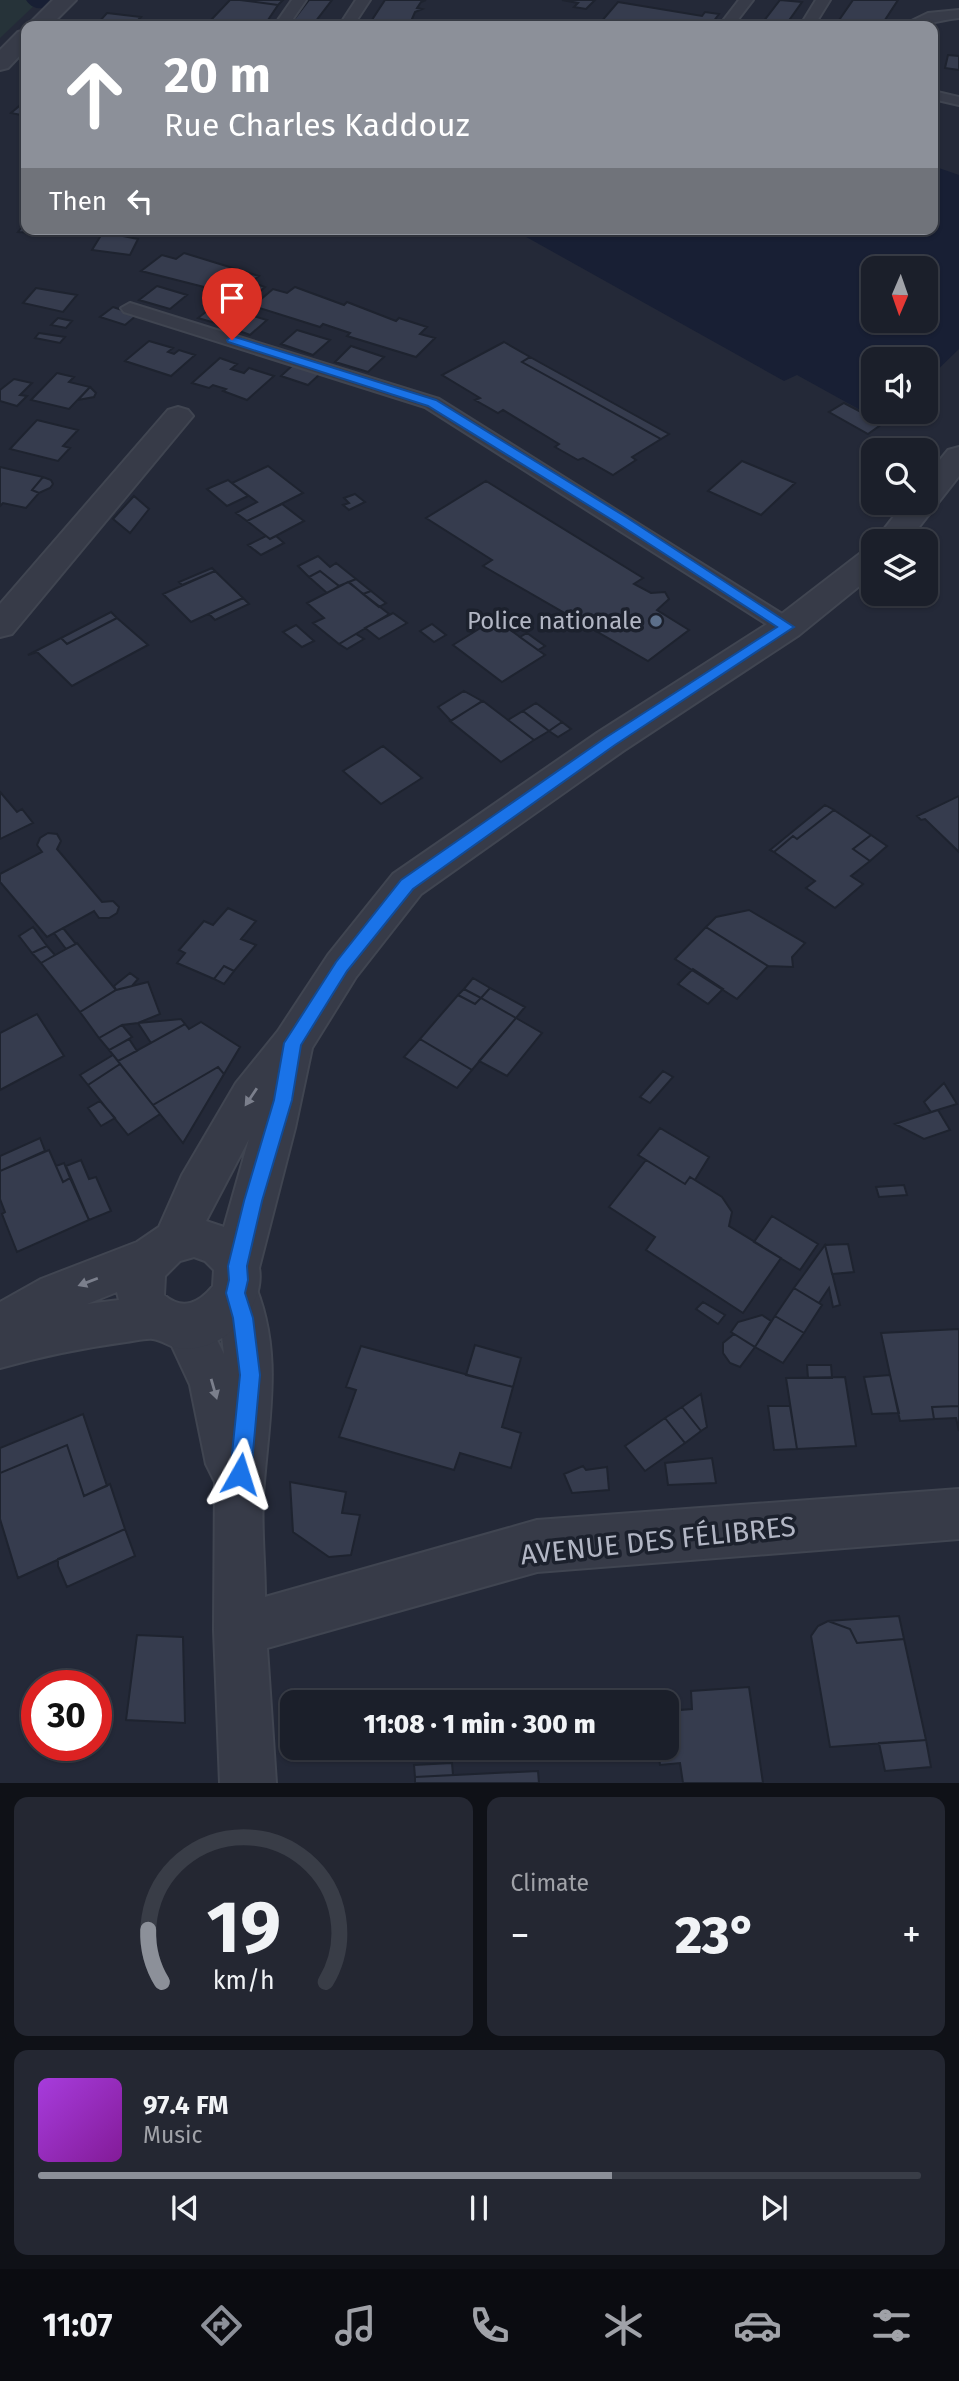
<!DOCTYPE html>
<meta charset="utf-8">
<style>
:root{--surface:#1b1f2a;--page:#242732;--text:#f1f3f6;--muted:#a0a2a8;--line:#393d47;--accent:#8c9099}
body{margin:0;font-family:"Fira Sans",sans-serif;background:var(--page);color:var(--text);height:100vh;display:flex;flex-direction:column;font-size:26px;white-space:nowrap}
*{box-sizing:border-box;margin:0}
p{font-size:23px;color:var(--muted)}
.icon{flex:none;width:38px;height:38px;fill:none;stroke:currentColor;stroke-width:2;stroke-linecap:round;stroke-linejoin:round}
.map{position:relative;height:1783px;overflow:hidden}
.drawer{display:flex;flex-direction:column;gap:14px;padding:14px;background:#0f1117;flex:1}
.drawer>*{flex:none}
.top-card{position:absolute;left:21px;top:21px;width:917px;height:214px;border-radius:14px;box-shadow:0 2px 5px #0004,0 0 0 2px var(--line);background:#8c9099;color:#fff;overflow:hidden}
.needle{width:46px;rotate:182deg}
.tools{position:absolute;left:861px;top:256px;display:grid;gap:14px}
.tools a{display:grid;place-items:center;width:77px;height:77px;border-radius:14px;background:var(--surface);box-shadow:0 2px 5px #0004,0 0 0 2px var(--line);font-size:35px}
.speed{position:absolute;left:21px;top:1670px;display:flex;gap:14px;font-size:35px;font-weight:700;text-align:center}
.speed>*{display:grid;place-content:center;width:91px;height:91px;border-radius:50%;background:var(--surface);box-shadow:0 2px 5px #0004,0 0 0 2px var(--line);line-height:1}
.speed .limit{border:10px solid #d22;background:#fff;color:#111}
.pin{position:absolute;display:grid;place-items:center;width:60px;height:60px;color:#fff;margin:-72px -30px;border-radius:50% 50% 50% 0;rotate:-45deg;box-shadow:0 0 7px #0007}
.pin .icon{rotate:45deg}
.me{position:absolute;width:77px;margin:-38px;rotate:6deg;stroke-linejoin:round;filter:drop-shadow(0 0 5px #0008)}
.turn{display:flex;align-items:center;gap:24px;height:147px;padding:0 28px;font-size:32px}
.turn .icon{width:91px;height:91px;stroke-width:2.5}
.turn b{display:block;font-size:49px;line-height:60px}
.then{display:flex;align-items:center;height:66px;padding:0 28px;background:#0003;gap:14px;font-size:26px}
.big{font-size:52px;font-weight:800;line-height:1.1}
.drawer .card{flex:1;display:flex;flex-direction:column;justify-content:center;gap:10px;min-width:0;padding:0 24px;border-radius:14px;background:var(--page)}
.drawer .dial{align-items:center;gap:0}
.dial svg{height:182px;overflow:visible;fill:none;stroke:var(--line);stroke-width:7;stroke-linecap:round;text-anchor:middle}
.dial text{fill:var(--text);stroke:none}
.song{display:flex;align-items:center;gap:21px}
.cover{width:84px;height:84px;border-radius:10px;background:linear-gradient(135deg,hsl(280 70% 55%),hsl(290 70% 35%))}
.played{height:7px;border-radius:4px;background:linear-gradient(90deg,var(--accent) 65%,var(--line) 65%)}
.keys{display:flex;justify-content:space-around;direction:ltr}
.heat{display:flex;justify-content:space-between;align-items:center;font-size:38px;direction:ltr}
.drawer .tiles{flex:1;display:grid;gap:14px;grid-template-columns:1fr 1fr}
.card:last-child{grid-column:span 2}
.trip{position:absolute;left:280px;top:1690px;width:399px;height:70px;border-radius:14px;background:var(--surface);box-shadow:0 2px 5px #0004,0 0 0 2px var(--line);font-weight:800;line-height:70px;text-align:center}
.tabs{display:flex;height:112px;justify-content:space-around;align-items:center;background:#0b0c11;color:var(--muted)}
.tabs .icon{width:49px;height:49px}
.tabs .selected{color:var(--accent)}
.tabs b{font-size:32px;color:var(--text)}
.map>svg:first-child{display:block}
.green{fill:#263339}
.water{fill:#181f34;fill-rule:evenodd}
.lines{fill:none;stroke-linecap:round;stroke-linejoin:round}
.canal{fill:#181f34;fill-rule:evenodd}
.building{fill:#363c4e;stroke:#1e232f;stroke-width:2}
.service-casing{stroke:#404551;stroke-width:4}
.minor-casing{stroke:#404551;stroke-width:4}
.tertiary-casing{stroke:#404551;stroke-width:4}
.service{fill:#373b48;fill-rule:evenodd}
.minor{fill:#373b48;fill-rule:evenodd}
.tertiary{fill:#373b48;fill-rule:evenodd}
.oneway{fill:#7b7f8c}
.route{fill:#1a73e8;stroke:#114b97;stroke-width:2}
.service-dot{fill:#5c6f8a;stroke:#1c212d;stroke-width:2.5}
.labels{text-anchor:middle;stroke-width:7;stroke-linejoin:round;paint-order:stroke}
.poi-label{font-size:24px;fill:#b2b6c4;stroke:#1c212d;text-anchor:end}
.near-street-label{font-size:28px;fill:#b2b6c4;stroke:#1c212d}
</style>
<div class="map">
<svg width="959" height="1783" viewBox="0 0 959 1783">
<rect width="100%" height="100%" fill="#242938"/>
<path class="green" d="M0 0H40L0 38Z"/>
<path class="water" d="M933 166 959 175V349L926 381V359H873V411H893L882 422 797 375 784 381 512 229H933ZM873 268H926V320H873Z"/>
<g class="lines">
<path class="canal" d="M26 0H54L55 1 51 7C40 9 33 10 26 0Z"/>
</g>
<path class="building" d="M230 0H240L278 5 264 26 211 20Z
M240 0H283L278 5Z
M309 0H332L312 26H289Z
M385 0H426L421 2 417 8 422 9 415 12 409 26H368Z
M562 0H595L586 9 574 7 578 3Z
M780 0 802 2 785 26H760Z
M853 0H898L881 26H835Z
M618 2 702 16 705 12 719 14 710 26H618L600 23Z
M107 13 141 17 132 26 97 24Z
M215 21 256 26H210Z
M948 55 959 56V70L945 68Z
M24 102H26V116L11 113Z
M26 222V229H70L64 234 18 232Z
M103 232 138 239 130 255 92 250Z
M184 253 259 276 251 282 265 287 245 304 204 291 208 288 141 271 162 255 176 259Z
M157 286 187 295 170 309 139 300Z
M295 287 344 305 347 302 396 321 399 318 427 327 420 334 435 338 416 357 347 336 350 333 323 324 320 327 253 306 273 289 287 293Z
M36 288 77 295 63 312 23 303Z
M216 304 232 309 215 323 198 318Z
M113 307 137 315 125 325 100 317Z
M250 315 267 320 250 335 234 329Z
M58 318 72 321 66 328 51 325Z
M297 330 330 340 313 355 281 344Z
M39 333 65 337 60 343 35 338Z
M149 341 173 348 168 352 174 354 179 350 195 355 171 376 125 361Z
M504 342 530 357 522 362 661 439 632 457 636 460 613 475 583 458 578 460 555 447 559 444 503 410 498 413 475 400 480 398 442 375Z
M351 346 384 357 368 372 335 362Z
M530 357 669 434 661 439 522 362Z
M220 358 237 364 231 369 244 373 249 368 274 376 247 400 223 391 226 389 213 385 209 388 192 383Z
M293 365 320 374 308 385 281 376Z
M57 373 74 377 69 382 90 387 69 409 31 400Z
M14 379 32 383 20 395 27 396 17 406 0 401V390Z
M90 387 96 393 94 397 78 400Z
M844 403 880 422 882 424 868 434 829 412Z
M37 420 78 430 63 446 70 448 58 461 10 449Z
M742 461 795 483 761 515 708 491Z
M268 466 303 493 247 521 236 513 257 502 232 483Z
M0 467 43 477 32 490 39 493 26 508 3 503 0 506Z
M43 477 51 480 53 484 50 488 39 493 32 490Z
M228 480 248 496 227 506 207 489Z
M486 481 643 578 634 584 651 593 665 592 669 599 657 610 689 630 648 661 483 566 492 560 426 518Z
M355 494 365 502 349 510 343 505 349 503 344 498Z
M134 496 149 509 130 533 113 519Z
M282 504 304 521 270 539 247 521Z
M266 536 270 539 276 536 284 543 261 555 248 545Z
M318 556 330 567 336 563 356 579 339 586 320 571 309 577 298 566Z
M212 568 215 571 182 585 179 582Z
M215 571 243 598 191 622 163 594Z
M320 571 339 586 327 593 309 577Z
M356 579 371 591 363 594 349 582Z
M348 582 389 614 339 644 313 623 324 618 307 603Z
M371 591 386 603 379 607 363 594Z
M243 598 249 604 215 620 209 614Z
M111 612 117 618 67 644 61 638Z
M393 613 407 623 379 639 365 628Z
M117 618 148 645 72 686 37 652 28 655 61 638 67 644Z
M495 619 545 655 502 682 453 645Z
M432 624 446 635 434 642 420 631Z
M296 625 314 641 302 647 283 632Z
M527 633 545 646 538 650 520 637Z
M356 634 364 639 347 649 339 644Z
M464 691 482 701 451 721 438 707Z
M483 701 508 720 534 740 501 762 450 721Z
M536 703 562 722 549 731 523 711Z
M523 711 549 731 534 740 508 720Z
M562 722 571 729 558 737 549 731Z
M383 746 422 778 381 804 343 771Z
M0 792 17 812 22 809 33 823 0 839Z
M959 796V852L925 819 921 820 917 816Z
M825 805 834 810 797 839 793 836 774 852 770 850Z
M834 810 871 835 853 849 870 861 851 876 863 884 835 908 806 888 815 881 774 852 793 836 797 839Z
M48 833 57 834 61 841 57 849 102 902 113 901 119 907 117 913 109 918H99L94 911 47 937 0 882V874L42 852 37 845 40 838Z
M871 835 887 846 870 861 853 849Z
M228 908 256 921 241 939 256 945 234 971 224 966 214 979 177 963 185 953 179 950 204 921 213 925Z
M749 910 805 943 792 957 793 967 768 966 706 927 716 917Z
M33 927 47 946 32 953 19 936Z
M706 927 768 966 737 999 675 959Z
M63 928 76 944 66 949 54 933Z
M77 943 116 990 80 1012 41 963Z
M47 946 55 955 41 963 32 953Z
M224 966 234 971 224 984 214 979Z
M693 969 723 989 708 1004 678 984Z
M130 973 138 979 132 986 116 990 114 986Z
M473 978 490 988 481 998 464 989Z
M148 982 160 1014 138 1023 122 1025 99 1038 80 1012 116 990Z
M490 988 525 1007 516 1018 481 998Z
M464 989 481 998 475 1004 458 995Z
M458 995 475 1004 481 998 516 1018 472 1070 420 1039Z
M37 1014 64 1056 0 1090V1033Z
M516 1018 542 1033 507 1076 479 1061Z
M181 1019 185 1024 151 1043 138 1023Z
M201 1022 240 1047 224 1074 218 1067 153 1105 118 1061 185 1024 189 1029Z
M122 1025 132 1037 109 1050 99 1038Z
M129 1039 137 1051 118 1061 109 1050Z
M420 1039 472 1070 457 1088 404 1057Z
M113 1055 120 1064 88 1085 80 1075Z
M120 1064 160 1114 128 1135 88 1085Z
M218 1067 224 1074 183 1143 153 1105Z
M663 1071 673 1077 650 1103 640 1097Z
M944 1083 957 1104 931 1112 924 1102Z
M100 1101 115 1118 101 1126 88 1108Z
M938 1110 950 1130 924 1139 895 1124Z
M660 1128 709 1157 695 1180 690 1177 685 1184 638 1155Z
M40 1138 45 1151 0 1171V1156Z
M49 1150 63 1182 70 1178 89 1220 17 1252 2 1214 5 1212 0 1199V1171Z
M81 1160 89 1179 96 1177 111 1211 89 1220 66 1166Z
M646 1160 685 1184 690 1177 722 1197 732 1212 729 1226 781 1258 743 1313 646 1250 655 1237 609 1207Z
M64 1163 70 1178 63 1182 56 1166Z
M904 1185 907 1195 879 1197 876 1187Z
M772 1216 818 1244 800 1270 754 1242Z
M848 1244 854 1272 832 1274 825 1245Z
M825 1245 840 1305 833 1307 829 1288 819 1303 794 1288Z
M794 1288 822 1305 804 1333 775 1316Z
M703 1302 725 1315 718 1324 696 1309Z
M762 1315 771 1321 755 1347 731 1332 738 1322Z
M775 1316 804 1333 783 1363 755 1347Z
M959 1329V1406L932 1407 934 1419 900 1421 881 1333Z
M734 1334 755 1347 740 1367 730 1363 723 1353V1343Z
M475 1345 521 1358 513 1387 466 1375Z
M361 1346 513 1387 502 1427 521 1433 511 1468 460 1453 454 1470 339 1437 356 1390 346 1387Z
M807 1365H831L832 1378H808Z
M890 1375 899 1413 872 1414 864 1377Z
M845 1377 856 1446 797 1449 786 1378Z
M701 1394 707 1427 701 1431 682 1407Z
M768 1406H790L797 1449 774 1450Z
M959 1406V1431L956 1418 934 1419 932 1407Z
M682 1407 701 1431 685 1443 665 1418Z
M83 1414 107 1486 84 1496 67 1445 0 1473V1448Z
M665 1418 685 1443 645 1471 625 1446Z
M67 1445 84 1496 110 1484 125 1529 18 1578 0 1519V1473Z
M712 1458 716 1483 668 1485 665 1463Z
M583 1466 586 1470 607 1467 609 1490 572 1493 564 1474Z
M290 1482 346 1492 342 1513 360 1515 351 1555 329 1557 293 1532Z
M125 1529 135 1556 67 1587 58 1566V1559Z
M899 1616 904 1639 857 1643 850 1629 828 1621Z
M828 1621 850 1629 857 1643 904 1639 926 1740 830 1747 811 1636 818 1626Z
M137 1635 183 1637 185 1723 126 1720Z
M749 1687 763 1783H683L680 1763 660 1765 658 1748H667V1711L692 1709 691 1691Z
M926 1740 931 1767 885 1771 879 1743Z
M38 1745H83L37 1749Z
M452 1763 453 1775 415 1777 414 1765Z
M538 1771 539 1783H415V1777Z"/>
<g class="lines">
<g class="service-casing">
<path id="service" d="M292 0H306L288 26H274Z
M356 0H370L353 26H339Z
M739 0H753L733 26H719Z
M816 0H830L814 26H800Z
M959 10V18C939 20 921 27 901 26L928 13Z
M579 21 592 23 594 26H573L574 22Z
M933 91 959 97V105L933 99Z
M130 303 439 399 795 622 798 627 795 632H779L425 407 124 312 121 308Z"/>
</g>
<g class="minor-casing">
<path id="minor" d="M53 0H76L50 26H27Z
M26 30V49L8 68 0 70V50L18 32Z
M178 407 188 410 193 416 188 422 12 634 0 637V604L168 410Z
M236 1272 252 1278C285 1350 268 1420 263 1495 261 1528 265 1563 265 1597L537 1520 959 1489V1539L537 1572 267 1648 276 1783H220L214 1630 215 1482 206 1464 190 1385 163 1327 169 1312 186 1305 203 1312 224 1354 220 1318 213 1293 220 1278Z"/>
</g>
<g class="tertiary-casing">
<path id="tertiary" d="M959 447V476L908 541H875L905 502H926V477L948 450Z
M873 549V575L799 635 623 751 421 894 356 977 312 1048 295 1128 259 1268C266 1309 221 1355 178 1348 170 1347 162 1340 153 1339 145 1338 135 1341 126 1342 82 1348 43 1356 0 1368V1302L41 1279 137 1242 159 1227 182 1175 236 1083 278 1031 328 955 393 874 597 733 775 619 862 552ZM249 1139 224 1227 206 1221ZM194 1257 205 1261 214 1270 213 1286C199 1303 183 1311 164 1295L165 1276 180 1261ZM117 1292 119 1300 87 1304Z"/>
</g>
<use href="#service" class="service"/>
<use href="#minor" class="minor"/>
<use href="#tertiary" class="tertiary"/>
</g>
<defs><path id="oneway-solid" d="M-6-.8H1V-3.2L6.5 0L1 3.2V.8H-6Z" transform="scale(1.75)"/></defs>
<g class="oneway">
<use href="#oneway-solid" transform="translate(251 1097) rotate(124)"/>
<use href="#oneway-solid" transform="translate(88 1282) rotate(159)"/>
<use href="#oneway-solid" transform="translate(214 1389) rotate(74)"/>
</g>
<path class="route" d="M232 336 436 400 626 517 794 627 615 745 413 889 347 971 301 1045 292 1100 262 1201 247 1266 248 1280 245 1293 253 1318 260 1375 251 1474 248 1482 240 1485 233 1482 230 1474 240 1375 233 1318 226 1293 229 1280 228 1266 244 1201 274 1100 284 1043 336 962 401 880 605 738 777 627 617 523 428 406 228 342 227 340Z"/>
<circle class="service-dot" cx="656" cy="621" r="7"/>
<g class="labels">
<g class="poi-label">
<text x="642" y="629">Police nationale</text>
</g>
<g class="near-street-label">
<text transform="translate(658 1540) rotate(-6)" y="10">AVENUE DES FÉLIBRES</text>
</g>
</g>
</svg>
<div class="tools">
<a><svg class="needle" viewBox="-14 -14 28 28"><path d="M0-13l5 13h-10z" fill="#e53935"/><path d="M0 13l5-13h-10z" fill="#a0a2a8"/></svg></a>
<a><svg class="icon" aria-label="sound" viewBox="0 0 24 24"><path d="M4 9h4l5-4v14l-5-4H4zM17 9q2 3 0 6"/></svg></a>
<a><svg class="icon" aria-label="search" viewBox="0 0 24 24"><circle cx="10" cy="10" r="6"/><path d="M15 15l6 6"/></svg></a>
<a><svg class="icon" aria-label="layers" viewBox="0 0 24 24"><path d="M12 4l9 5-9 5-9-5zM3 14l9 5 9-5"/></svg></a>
</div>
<div class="speed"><div class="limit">30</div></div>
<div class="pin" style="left:232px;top:340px;background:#d93025"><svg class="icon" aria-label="arrive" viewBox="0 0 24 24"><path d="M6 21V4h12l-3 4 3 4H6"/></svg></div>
<svg class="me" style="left:240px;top:1474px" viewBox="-20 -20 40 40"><path d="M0-17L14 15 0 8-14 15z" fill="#1a73e8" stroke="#fff" stroke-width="4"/></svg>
<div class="trip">11:08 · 1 min · 300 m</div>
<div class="top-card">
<div class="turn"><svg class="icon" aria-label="ahead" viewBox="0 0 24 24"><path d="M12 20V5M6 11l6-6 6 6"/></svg><div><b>20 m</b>Rue Charles Kaddouz</div></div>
<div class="then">Then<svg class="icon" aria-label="left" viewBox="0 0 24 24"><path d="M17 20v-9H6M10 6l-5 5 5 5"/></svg></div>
</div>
</div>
<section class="drawer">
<div class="tiles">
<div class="card dial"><svg viewBox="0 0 100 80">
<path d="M14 69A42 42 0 1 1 86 69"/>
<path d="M14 69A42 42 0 0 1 8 46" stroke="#8c9099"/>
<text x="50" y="56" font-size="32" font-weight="700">19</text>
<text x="50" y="72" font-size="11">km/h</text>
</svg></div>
<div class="card"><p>Climate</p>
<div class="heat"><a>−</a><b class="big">23°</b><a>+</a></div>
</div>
<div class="card">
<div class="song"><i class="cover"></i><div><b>97.4 FM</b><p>Music</p></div></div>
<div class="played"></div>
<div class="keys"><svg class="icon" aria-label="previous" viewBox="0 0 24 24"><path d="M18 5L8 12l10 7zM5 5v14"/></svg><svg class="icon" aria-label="pause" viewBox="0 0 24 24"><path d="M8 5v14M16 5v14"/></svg><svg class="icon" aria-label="next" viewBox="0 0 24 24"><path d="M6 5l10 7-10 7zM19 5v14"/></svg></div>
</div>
</div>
</section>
<nav class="tabs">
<b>11:07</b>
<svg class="icon selected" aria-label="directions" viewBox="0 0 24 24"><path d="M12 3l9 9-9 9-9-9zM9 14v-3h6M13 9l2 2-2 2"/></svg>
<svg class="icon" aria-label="music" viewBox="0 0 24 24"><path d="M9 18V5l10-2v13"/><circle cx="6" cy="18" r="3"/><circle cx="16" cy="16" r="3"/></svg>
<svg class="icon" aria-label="phone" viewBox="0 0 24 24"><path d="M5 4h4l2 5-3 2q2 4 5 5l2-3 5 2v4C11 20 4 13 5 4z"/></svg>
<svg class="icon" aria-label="climate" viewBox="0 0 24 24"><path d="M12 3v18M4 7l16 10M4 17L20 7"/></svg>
<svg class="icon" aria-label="car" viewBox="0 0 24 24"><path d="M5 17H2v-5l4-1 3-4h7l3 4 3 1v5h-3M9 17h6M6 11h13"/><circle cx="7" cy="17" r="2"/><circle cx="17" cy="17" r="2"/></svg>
<svg class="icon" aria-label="filters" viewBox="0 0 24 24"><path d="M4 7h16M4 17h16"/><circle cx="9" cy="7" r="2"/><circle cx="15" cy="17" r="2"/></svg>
</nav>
